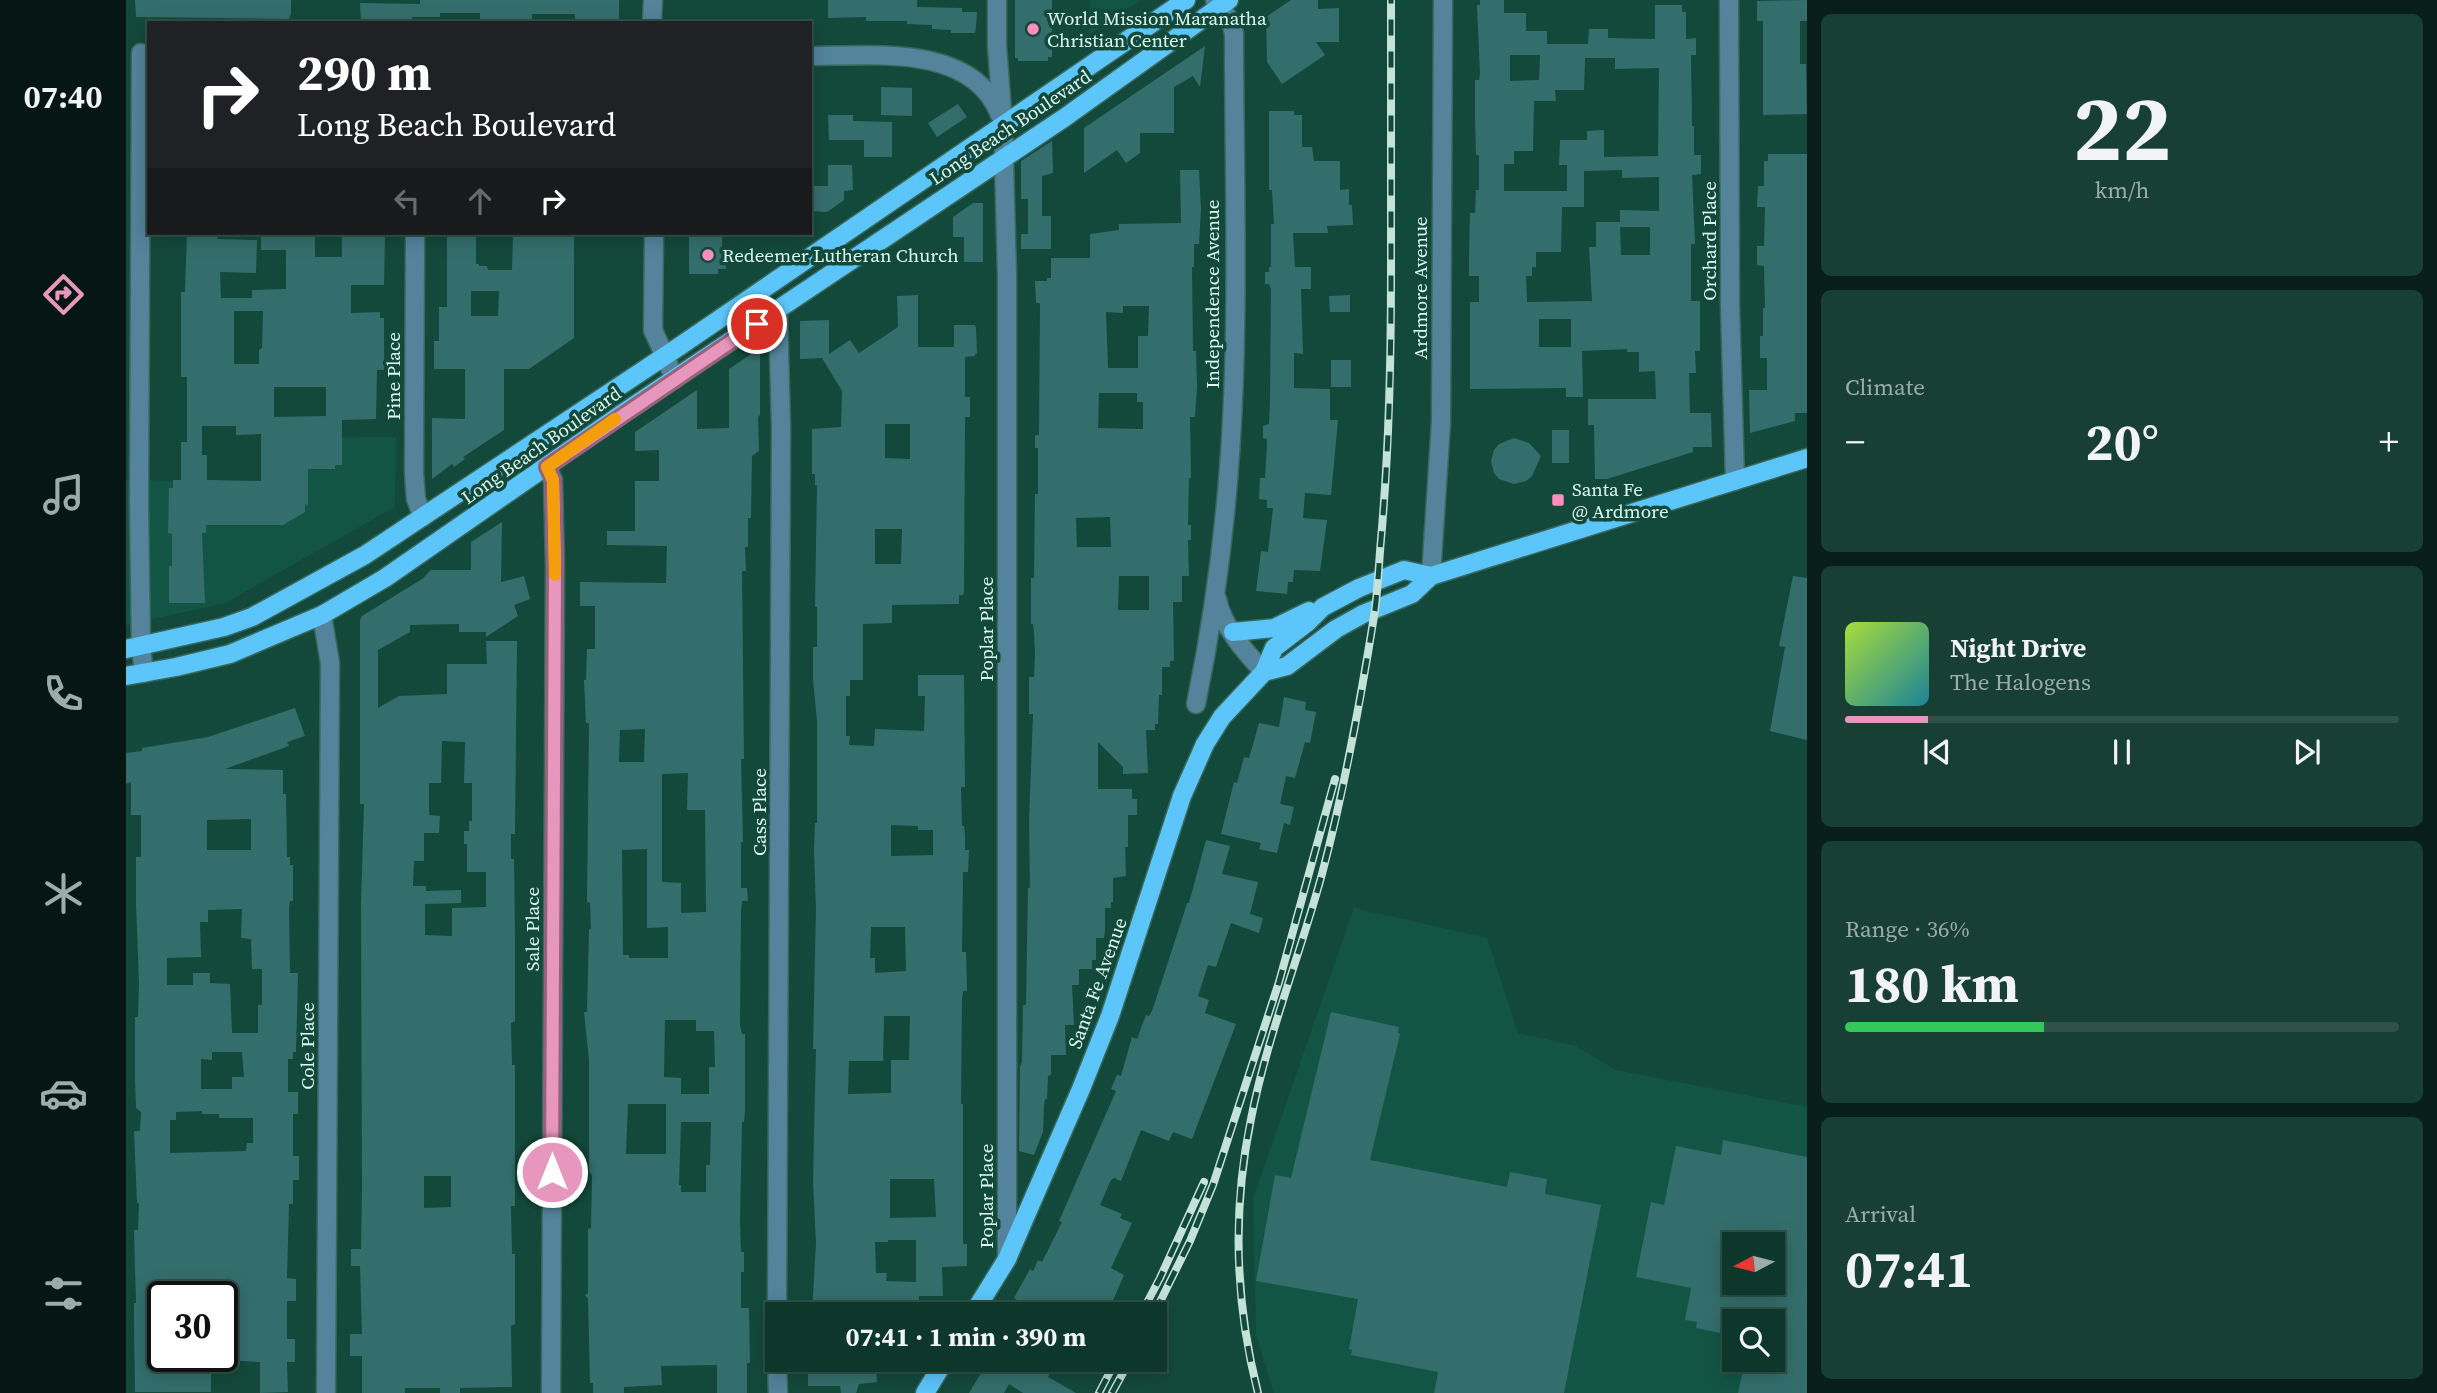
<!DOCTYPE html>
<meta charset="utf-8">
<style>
:root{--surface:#0e372c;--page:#173f34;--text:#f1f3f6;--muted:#9baca9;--line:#2e5148;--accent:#e797bd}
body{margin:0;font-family:"Source Serif 4",serif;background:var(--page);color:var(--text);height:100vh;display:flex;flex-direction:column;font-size:26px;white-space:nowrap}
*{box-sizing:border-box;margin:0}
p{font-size:23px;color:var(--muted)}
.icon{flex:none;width:38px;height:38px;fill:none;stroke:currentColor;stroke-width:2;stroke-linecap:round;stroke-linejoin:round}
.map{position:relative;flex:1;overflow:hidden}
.details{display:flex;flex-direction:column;gap:14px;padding:14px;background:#081e18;width:630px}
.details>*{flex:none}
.hud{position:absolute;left:21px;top:21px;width:665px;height:214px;border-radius:0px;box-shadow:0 4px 18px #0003,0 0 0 2px var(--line);background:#202124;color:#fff;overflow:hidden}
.needle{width:46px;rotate:263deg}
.tools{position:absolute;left:1596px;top:1232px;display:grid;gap:14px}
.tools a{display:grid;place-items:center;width:63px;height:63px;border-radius:0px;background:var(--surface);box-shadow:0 4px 18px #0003,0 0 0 2px var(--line);font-size:35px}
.speed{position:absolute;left:21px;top:1281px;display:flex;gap:14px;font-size:35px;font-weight:700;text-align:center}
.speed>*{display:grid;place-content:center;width:91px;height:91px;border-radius:50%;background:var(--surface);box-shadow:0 4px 18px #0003,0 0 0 2px var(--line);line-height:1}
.speed .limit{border:4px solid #111;border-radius:10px;background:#fff;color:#111}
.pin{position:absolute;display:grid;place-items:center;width:60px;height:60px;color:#fff;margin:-30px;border:4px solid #fff;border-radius:50%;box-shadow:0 2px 7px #0007}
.me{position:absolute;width:77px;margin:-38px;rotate:0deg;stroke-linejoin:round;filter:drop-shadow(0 0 5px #0008)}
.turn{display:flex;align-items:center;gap:24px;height:147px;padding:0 35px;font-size:32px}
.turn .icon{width:91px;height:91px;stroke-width:2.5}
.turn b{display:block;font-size:49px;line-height:60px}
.lanes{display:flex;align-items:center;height:66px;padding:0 35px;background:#0003;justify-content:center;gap:35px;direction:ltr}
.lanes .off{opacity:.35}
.big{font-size:52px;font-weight:700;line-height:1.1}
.details .tile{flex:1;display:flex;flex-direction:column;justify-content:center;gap:10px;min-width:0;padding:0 24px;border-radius:10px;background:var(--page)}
.details .dial{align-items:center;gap:0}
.dial b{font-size:91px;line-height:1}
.song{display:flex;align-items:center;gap:21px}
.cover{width:84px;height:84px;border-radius:10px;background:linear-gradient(135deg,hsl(80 70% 55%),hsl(190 70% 35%))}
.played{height:7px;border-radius:4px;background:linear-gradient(90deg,var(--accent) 15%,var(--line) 15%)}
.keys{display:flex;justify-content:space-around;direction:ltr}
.heat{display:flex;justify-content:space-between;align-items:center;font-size:38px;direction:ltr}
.charge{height:10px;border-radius:5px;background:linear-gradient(90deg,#34c759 36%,var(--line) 0)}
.trip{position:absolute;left:639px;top:1302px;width:402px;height:70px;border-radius:0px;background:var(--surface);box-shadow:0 4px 18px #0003,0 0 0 2px var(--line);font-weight:700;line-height:70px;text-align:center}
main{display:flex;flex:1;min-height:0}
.tab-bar{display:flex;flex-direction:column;width:126px;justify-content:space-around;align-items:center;background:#061612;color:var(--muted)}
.tab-bar .icon{width:49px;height:49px}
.tab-bar .on{color:var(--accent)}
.tab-bar b{font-size:32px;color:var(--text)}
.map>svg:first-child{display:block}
.built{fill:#125545;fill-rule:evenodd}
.building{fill:#346e6c;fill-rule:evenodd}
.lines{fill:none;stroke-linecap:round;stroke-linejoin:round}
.minor-casing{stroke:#38685b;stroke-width:21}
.major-casing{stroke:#38685b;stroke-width:21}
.minor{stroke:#54839c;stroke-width:18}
.major{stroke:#5cc5f9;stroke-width:18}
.rail-casing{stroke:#c5e2d8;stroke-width:8}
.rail{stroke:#13493b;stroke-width:5;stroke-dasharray:16;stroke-linecap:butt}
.route-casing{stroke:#96627b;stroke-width:18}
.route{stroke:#e797bd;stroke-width:12}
.slow{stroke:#f59e0b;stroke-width:12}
.poi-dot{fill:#fd8ebf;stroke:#13493b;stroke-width:2.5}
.labels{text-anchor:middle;stroke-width:7;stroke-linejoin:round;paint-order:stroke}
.poi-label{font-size:19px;fill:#def8ef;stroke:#13493b;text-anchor:start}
.street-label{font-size:19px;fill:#def8ef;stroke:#13493b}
</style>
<main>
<nav class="tab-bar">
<b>07:40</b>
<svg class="icon on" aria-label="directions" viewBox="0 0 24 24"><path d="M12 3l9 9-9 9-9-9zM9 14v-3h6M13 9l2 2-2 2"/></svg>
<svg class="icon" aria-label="music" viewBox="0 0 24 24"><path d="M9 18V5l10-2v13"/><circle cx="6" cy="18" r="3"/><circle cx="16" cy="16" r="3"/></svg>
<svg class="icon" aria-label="phone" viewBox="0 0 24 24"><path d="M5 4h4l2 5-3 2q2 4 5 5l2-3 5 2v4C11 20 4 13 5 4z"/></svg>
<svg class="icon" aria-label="climate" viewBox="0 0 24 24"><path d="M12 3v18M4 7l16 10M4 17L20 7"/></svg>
<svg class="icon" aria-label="car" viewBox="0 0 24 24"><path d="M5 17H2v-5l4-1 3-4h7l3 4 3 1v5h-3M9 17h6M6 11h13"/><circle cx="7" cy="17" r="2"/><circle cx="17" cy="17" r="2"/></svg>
<svg class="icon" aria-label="filters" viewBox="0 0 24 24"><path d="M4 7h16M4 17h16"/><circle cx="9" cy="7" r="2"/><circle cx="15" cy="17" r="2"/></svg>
</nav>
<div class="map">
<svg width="1681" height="1393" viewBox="0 0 1681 1393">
<rect width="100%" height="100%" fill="#13493b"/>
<path class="built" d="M964 0H1015L963 35Z
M270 437 269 507 99 603 0 625V480L155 482 156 438Z
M1228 908 1361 938 1392 1033 1450 1046 1490 1070 1681 1107V1393H1148L1130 1334 1127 1199ZM1608 1244H1647V1283H1608ZM1608 1321H1647V1360H1608Z"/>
<path class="building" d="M9 0H165V14L163 19 10 17Z
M294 0H493V23H449V14H406V20H376V23H354V13H314V17H286V23H235L234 3 294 4Z
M702 0H791V7L836 8V12H851L850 27 849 33H825V30L806 29V25L781 24V21H740V17L702 18Z
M889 0H926V57H922V61H892V58H889Z
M1165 0H1192V9L1213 8V42H1190L1199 55 1156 84 1141 62 1140 17Z
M1354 0H1378V13H1400V31H1421V44H1462L1463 29H1482V38L1529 39V5H1556V12H1560V39L1570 38V55H1565L1566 126H1568V155H1575V174L1566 175 1569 244H1565V301H1574V351H1569L1570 373H1563L1564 413H1585L1586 447H1567V452L1481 479H1469L1468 425H1462V399H1530L1529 371 1513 372V352H1501V349L1456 351 1457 397H1440V388L1344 389V302H1353V276H1343V258L1344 213H1349L1350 190H1353V155H1350L1349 118V80H1353L1354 74 1351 5H1354ZM1384 55H1414L1413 80 1384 81ZM1459 58H1489V69L1533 68 1532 156 1478 157V130L1461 131V140H1434L1433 165H1441V191H1378V164H1388V151H1407L1408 101H1430L1429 90H1458ZM1496 170V178L1533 177V211L1494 210V222H1470V247H1463L1466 301 1401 302 1400 276H1406V267H1410V252H1435L1436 207H1458V171ZM1494 227H1524V255H1495ZM1413 319H1445V347H1413Z
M1681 0V21H1674V64H1680L1681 114 1637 115V21H1631V1Z
M1079 46 1074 87 1067 76 1048 87V133H1014V153L1000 163 991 150 958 173V128Z
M755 87 786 88V116L755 115Z
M832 104 841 117 811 137 802 123Z
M1143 111H1168V115H1176V147H1186L1188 161H1214V190L1223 189V205H1226L1227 225 1201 226 1202 233H1167L1169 267H1185V289H1175L1177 354 1168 353V388L1204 389V420H1212L1205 495 1179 493 1177 518 1201 520 1194 571 1168 570 1167 582H1162L1161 594 1130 591 1135 551 1142 552 1147 508H1141V500L1133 499 1134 478H1139L1141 445V439L1137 438V426L1143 424 1144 404 1145 289 1143 284H1139V272H1143V267H1145V224H1148L1146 190H1143Z
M702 115H727V121L766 122V157H738V140H703Z
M926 141 927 173 916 176V216H925V249H895V234H902V199H895V161Z
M1642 154H1681V413H1669V421L1624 433 1623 390H1641V358H1634V336H1637V308H1639L1638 266 1631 265V246H1638L1639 207H1631L1632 186H1638V161H1642Z
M702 165H726L727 190 718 191V200L701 212 684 211V186H702Z
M1054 170H1073L1075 210 1073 244H1068V267H1066L1067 351H1070L1071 387 1069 417H1064L1065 478H1063L1062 525H1065V540H1062L1063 576H1056V602H1047L1048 661H1044V667H1036V695H1033L1032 724H1029V730H1020L1022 773 997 774V767L972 742V789H1006V799H1011V815H1002V847H999L1000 876 987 878V902H985V908H979V931L978 938H970V960H966V969H953V985H946L948 1025H939L940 1055H925V1075L922 1076 921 1099H919L918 1105 917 1132 908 1155 893 1151 894 1067 896 1062 897 1005H900L902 888H904L903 822 907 714H903V677H908L909 653 908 633 907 624H905V578H908L909 494H912V448H909V435H913L914 303H910L909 281H921V278H925V258H964V234L993 230V224L1055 223ZM997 306H1023L1022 336H1012V368H982L980 312 997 313ZM973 393H1011V402H1017V429L972 428ZM984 517 985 547H951L950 518ZM993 576H1023V610H992Z
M847 203H857V262H838V237H827V217Z
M61 233H91V239L131 240 130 273 94 272 95 298H126V290L160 289V250H135V233H189V257H216V233H257L259 237 258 285H225V313L254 312V318H258V370H251L250 419 216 420V465H209V469H182V505L179 504V512L157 525H80V533H76L79 603H43V566H46V534L42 533 43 488H47V480H55V442H61V377H55V292H59ZM108 311H137L136 348 133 350V364H108ZM148 387H200V416L148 417ZM76 426H110V435L135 434V481L81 480V455H76Z
M387 233H448V338L403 369H378V430L337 457 339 459 328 467 326 464 306 479V418L339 419V369H308V341H313V307H321V235H350V264H353V266H361L362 270H386ZM345 291H373L372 316H345Z
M563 233H596V253H600V269H592V274H563Z
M792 295V347H828V325H849L850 328 851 354H849V356L839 357V397H844V417H839L838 592 837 595H833V604L766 605V623L737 624V680H724V696H720V736H724L723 745 748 746 749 729 798 731 799 696H792V675H838L839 787H835L836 826H838L839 835V850H843L842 872H837L836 952H840L841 991H837L836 998 835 1104H837V1244H841V1266L816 1267 817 1296H793V1314H686L690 1243 687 1181 690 1049H687L690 909 688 851 689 823H691V721L687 680V647H691V607H689L691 485H689V474H686V429L715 427 716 391 696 358 674 359V321L703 320V354L724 340 733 353 772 327 771 296ZM759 424H784V459L759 458ZM749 529H776L775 564H749ZM765 825 792 826V830H807V855L765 856ZM745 927H779L780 971 749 973V958H744ZM758 1016H784L783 1060H765V1093L722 1094 723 1061H757ZM764 1179H808L810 1217 764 1218ZM762 1240H790V1282L760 1281 761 1273H750L749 1242H762Z
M1224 295V312H1204L1203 296Z
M634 348V415L632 417 633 451 626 456 625 518H622V547H619L620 571H616L618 759H615L617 842H615V888H621L622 901H616L615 911 614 1025 616 1034H619V1111L618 1122H616L614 1220 615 1252H618V1272H615V1308H623L624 1363H621V1393H591V1365L535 1366 536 1385 498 1387V1393H467V1383H464L462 1299 459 1295 462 1293V1229L465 1228 466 1176 463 1171V1060L458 1012H461L463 929H465L464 903 461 902 463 723H460L458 680H460L461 649H469V606H454V582L540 583 541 546 481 545V531H509V481H533V450L509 451V432L571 390V429L603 428V369ZM519 729 518 762H493L494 730ZM562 773 561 810H579L580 912 555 913V883L536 882V774ZM521 849V928L542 927V958H503V955H497L496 850ZM539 1020H570V1031H588L589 1067H583V1094H555V1078L538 1077ZM502 1104H540V1154H500ZM555 1122H585L584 1165H580V1192H555V1185H553Z
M1205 360H1225V387H1205Z
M1426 430H1443V463H1426Z
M1388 438 1403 443 1415 456 1406 476 1400 481 1388 484 1373 479 1368 473 1365 461 1368 450 1373 444Z
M376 522 375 582 398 576 404 599 388 605 392 616 360 637V632H333V624L284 625V632L252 650V708L273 696 321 694V664H361L360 641H391L389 834H385V859H388L389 931V1021L385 1023 386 1065H389V1206H385L386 1254H389V1324L385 1326 386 1387 334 1388V1393H314V1388H279V1393H236V1356H224V1334H236L234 1266H225V1249H235L236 1188 235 903 238 804H234V620L236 616 296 579 305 570H345V542ZM316 741 339 742 338 783H346V821H343V831H338V844H341V872H360V907L326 908V936L299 935V904L335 903V890L300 891V886H287L288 861H298V833H313L314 816 303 815V783H315ZM298 1176H325V1207L298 1208Z
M1667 576 1681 578V740L1644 731 1659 647 1653 646Z
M1158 697 1180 702 1179 710 1190 712 1184 743 1179 742 1169 778 1160 776 1154 804 1168 807 1164 825 1158 823 1151 853 1133 849 1135 843 1095 834 1108 782 1111 783 1118 757 1123 758 1133 723 1153 727Z
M169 708 179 736 161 742 163 746 99 769 157 770V794H160L161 857H164V865H167V901H164L163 908 164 973H172L170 1052H167V1059H162V1092H172V1114H167V1156H173V1180H167V1204H163L161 1278 170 1279V1301H161V1339H169V1362H161L162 1392 134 1393V1362L96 1360 98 1297 35 1295 37 1356H85V1392H9L8 1315V1303H10L8 1230H12L13 1203H11L8 1131H14L15 1112 10 1108 9 1080V1017H12L13 984 10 902V857H15V815H5V782L0 784V753L16 751V748L82 737ZM125 819V850H81V820ZM116 909 115 938 125 939 126 969H136V1005H132V1033H106L104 984 84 983V973H67V985H41V958L75 957 74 922H82V910ZM86 1052H116L118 1077H106V1089H75V1059L86 1060ZM76 1111V1114H93V1118H127V1143H121L120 1151 44 1153V1120H50V1112Z
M1080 840 1104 846 1096 874 1132 882 1124 914 1137 918 1133 933 1105 923 1090 967 1082 965 1072 996 1083 1000 1079 1013 1110 1024 1066 1139 1047 1132 1043 1141 1015 1130 995 1181 988 1178 985 1180 974 1205 996 1214 994 1218 1006 1223 985 1268 998 1275 981 1314H893L885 1310 891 1300 888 1298 904 1269 907 1271 912 1260 916 1262 936 1222 933 1221 990 1091 985 1089 991 1075 995 1076 1006 1037 1011 1039 1020 1015 1023 1016 1026 1011 1059 910 1061 903H1063Z
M1205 1012 1273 1027 1272 1033 1274 1034 1244 1160 1381 1187 1384 1172 1421 1179 1419 1194 1475 1205 1438 1393H1308L1312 1372 1225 1355 1226 1350 1223 1349 1232 1299 1130 1281 1149 1175 1165 1178Z
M1597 1140 1681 1157V1393H1612L1619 1360H1647V1321H1626L1627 1317 1598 1312 1594 1333 1570 1328 1571 1322 1559 1320 1565 1288 1510 1277 1525 1202 1538 1205 1550 1146 1595 1155ZM1608 1244H1647V1283H1608Z
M726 1360H750L751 1382 733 1384 730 1393H715L714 1386H682V1370H687V1365H726Z
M845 1360H905L924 1373 922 1377 950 1393H897L883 1384 878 1393H843L858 1368Z"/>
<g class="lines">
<g class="minor-casing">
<path id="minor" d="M871 0V46L877 124 881 275V1259
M1603 0 1604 305 1609 481
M526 23 527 0
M15 53 13 505 15 647 18 673
M684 56C746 56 847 43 874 115
M289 233 288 473 290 499 297 517
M528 233 527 330 549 379
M421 467 427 480 429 565 425 1393
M1305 576 1315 422 1317 0
M1091 599C1096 626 1120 653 1138 672
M196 615 204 663 200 1393
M1070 704C1086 626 1097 548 1103 468 1114 324 1108 177 1108 33L1105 22 1089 0
M651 1314 655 428 652 310
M651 1360 652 1393"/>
</g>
<g class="major-casing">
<path id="major" d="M1107 632 1148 628 1183 611
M0 649 98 627 126 617 239 555 554 346 1060 0
M1138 672 1161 666 1210 629 1237 614 1286 594 1305 576 1681 458
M0 676 50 667 104 654 196 615 259 578 497 413 938 118 1103 0
M847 1314 881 1259 955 1089 984 1016 1056 796 1079 744 1096 717 1138 672 1148 648 1182 622 1197 607 1233 588 1278 570 1305 576
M799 1393 819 1360"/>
</g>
<use href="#minor" class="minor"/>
<use href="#major" class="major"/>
<g class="rail-casing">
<path id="rail" d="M1015 1314 1034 1278 1078 1182
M1028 1314 1064 1241 1087 1185 1153 982 1209 779
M973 1393 990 1360
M986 1393 1004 1360
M1132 1393C1109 1302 1106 1211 1125 1119 1141 1037 1174 955 1196 874 1219 787 1235 698 1249 610 1252 586 1253 562 1255 539 1263 451 1265 365 1265 277 1265 184 1265 92 1265 0"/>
</g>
<use href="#rail" class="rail"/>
</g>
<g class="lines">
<g class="route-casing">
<path id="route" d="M426 1172 429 565 427 480 421 467 631 324"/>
</g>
<use href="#route" class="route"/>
<path class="slow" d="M429 575 427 480 421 467 489 419"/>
</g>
<g class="poi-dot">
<circle cx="907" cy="29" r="7"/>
<circle cx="582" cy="255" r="7"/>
<rect x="1425" y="493" width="14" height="14" rx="3.5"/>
</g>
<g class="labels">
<g class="poi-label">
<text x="921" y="25">World Mission Maranatha<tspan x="921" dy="22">Christian Center</tspan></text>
<text x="596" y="262">Redeemer Lutheran Church</text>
<text x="1446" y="496">Santa Fe<tspan x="1446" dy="22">@ Ardmore</tspan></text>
</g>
<g class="street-label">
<text transform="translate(884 127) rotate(-34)" y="7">Long Beach Boulevard</text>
<text transform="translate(1583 241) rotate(-90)" y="7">Orchard Place</text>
<text transform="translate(1294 288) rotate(-90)" y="7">Ardmore Avenue</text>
<text transform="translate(1086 294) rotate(-90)" y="7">Independence Avenue</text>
<text transform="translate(267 376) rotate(-90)" y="7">Pine Place</text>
<text transform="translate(415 445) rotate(-35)" y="7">Long Beach Boulevard</text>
<text transform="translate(860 629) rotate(-90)" y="7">Poplar Place</text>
<text transform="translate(633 812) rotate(-90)" y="7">Cass Place</text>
<text transform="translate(406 929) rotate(-90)" y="7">Sale Place</text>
<text transform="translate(971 983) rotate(-70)" y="7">Santa Fe Avenue</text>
<text transform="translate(181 1046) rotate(-90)" y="7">Cole Place</text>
<text transform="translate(860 1196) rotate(-90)" y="7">Poplar Place</text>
</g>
</g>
</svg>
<div class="tools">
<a><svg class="needle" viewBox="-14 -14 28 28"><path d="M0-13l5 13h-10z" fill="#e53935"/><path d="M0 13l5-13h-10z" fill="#9baca9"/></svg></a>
<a><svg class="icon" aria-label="search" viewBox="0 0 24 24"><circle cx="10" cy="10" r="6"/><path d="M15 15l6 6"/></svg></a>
</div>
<div class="speed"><div class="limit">30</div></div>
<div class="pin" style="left:631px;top:324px;background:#d93025"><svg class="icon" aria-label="arrive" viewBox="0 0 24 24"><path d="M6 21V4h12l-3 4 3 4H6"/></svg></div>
<svg class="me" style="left:426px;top:1172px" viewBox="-20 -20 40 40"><circle r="17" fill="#e797bd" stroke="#fff" stroke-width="3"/><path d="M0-11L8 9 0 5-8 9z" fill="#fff"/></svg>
<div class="trip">07:41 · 1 min · 390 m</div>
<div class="hud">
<div class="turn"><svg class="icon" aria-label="right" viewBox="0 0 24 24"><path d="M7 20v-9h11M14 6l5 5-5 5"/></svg><div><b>290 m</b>Long Beach Boulevard</div></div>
<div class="lanes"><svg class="icon off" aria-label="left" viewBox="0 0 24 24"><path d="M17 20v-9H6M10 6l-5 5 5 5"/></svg><svg class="icon off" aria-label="ahead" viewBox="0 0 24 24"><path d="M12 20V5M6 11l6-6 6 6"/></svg><svg class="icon" aria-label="right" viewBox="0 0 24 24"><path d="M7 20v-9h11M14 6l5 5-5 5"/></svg></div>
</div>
</div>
<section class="details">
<div class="tile dial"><b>22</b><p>km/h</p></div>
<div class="tile"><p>Climate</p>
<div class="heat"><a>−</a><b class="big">20°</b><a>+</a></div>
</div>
<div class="tile">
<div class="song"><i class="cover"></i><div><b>Night Drive</b><p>The Halogens</p></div></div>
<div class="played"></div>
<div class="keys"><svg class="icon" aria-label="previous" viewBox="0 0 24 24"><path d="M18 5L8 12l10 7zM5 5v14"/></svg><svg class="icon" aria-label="pause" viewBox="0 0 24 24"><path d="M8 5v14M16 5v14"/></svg><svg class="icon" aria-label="next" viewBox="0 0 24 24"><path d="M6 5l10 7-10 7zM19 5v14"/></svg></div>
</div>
<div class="tile"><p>Range · 36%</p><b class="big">180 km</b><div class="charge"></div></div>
<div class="tile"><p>Arrival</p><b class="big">07:41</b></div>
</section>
</main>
